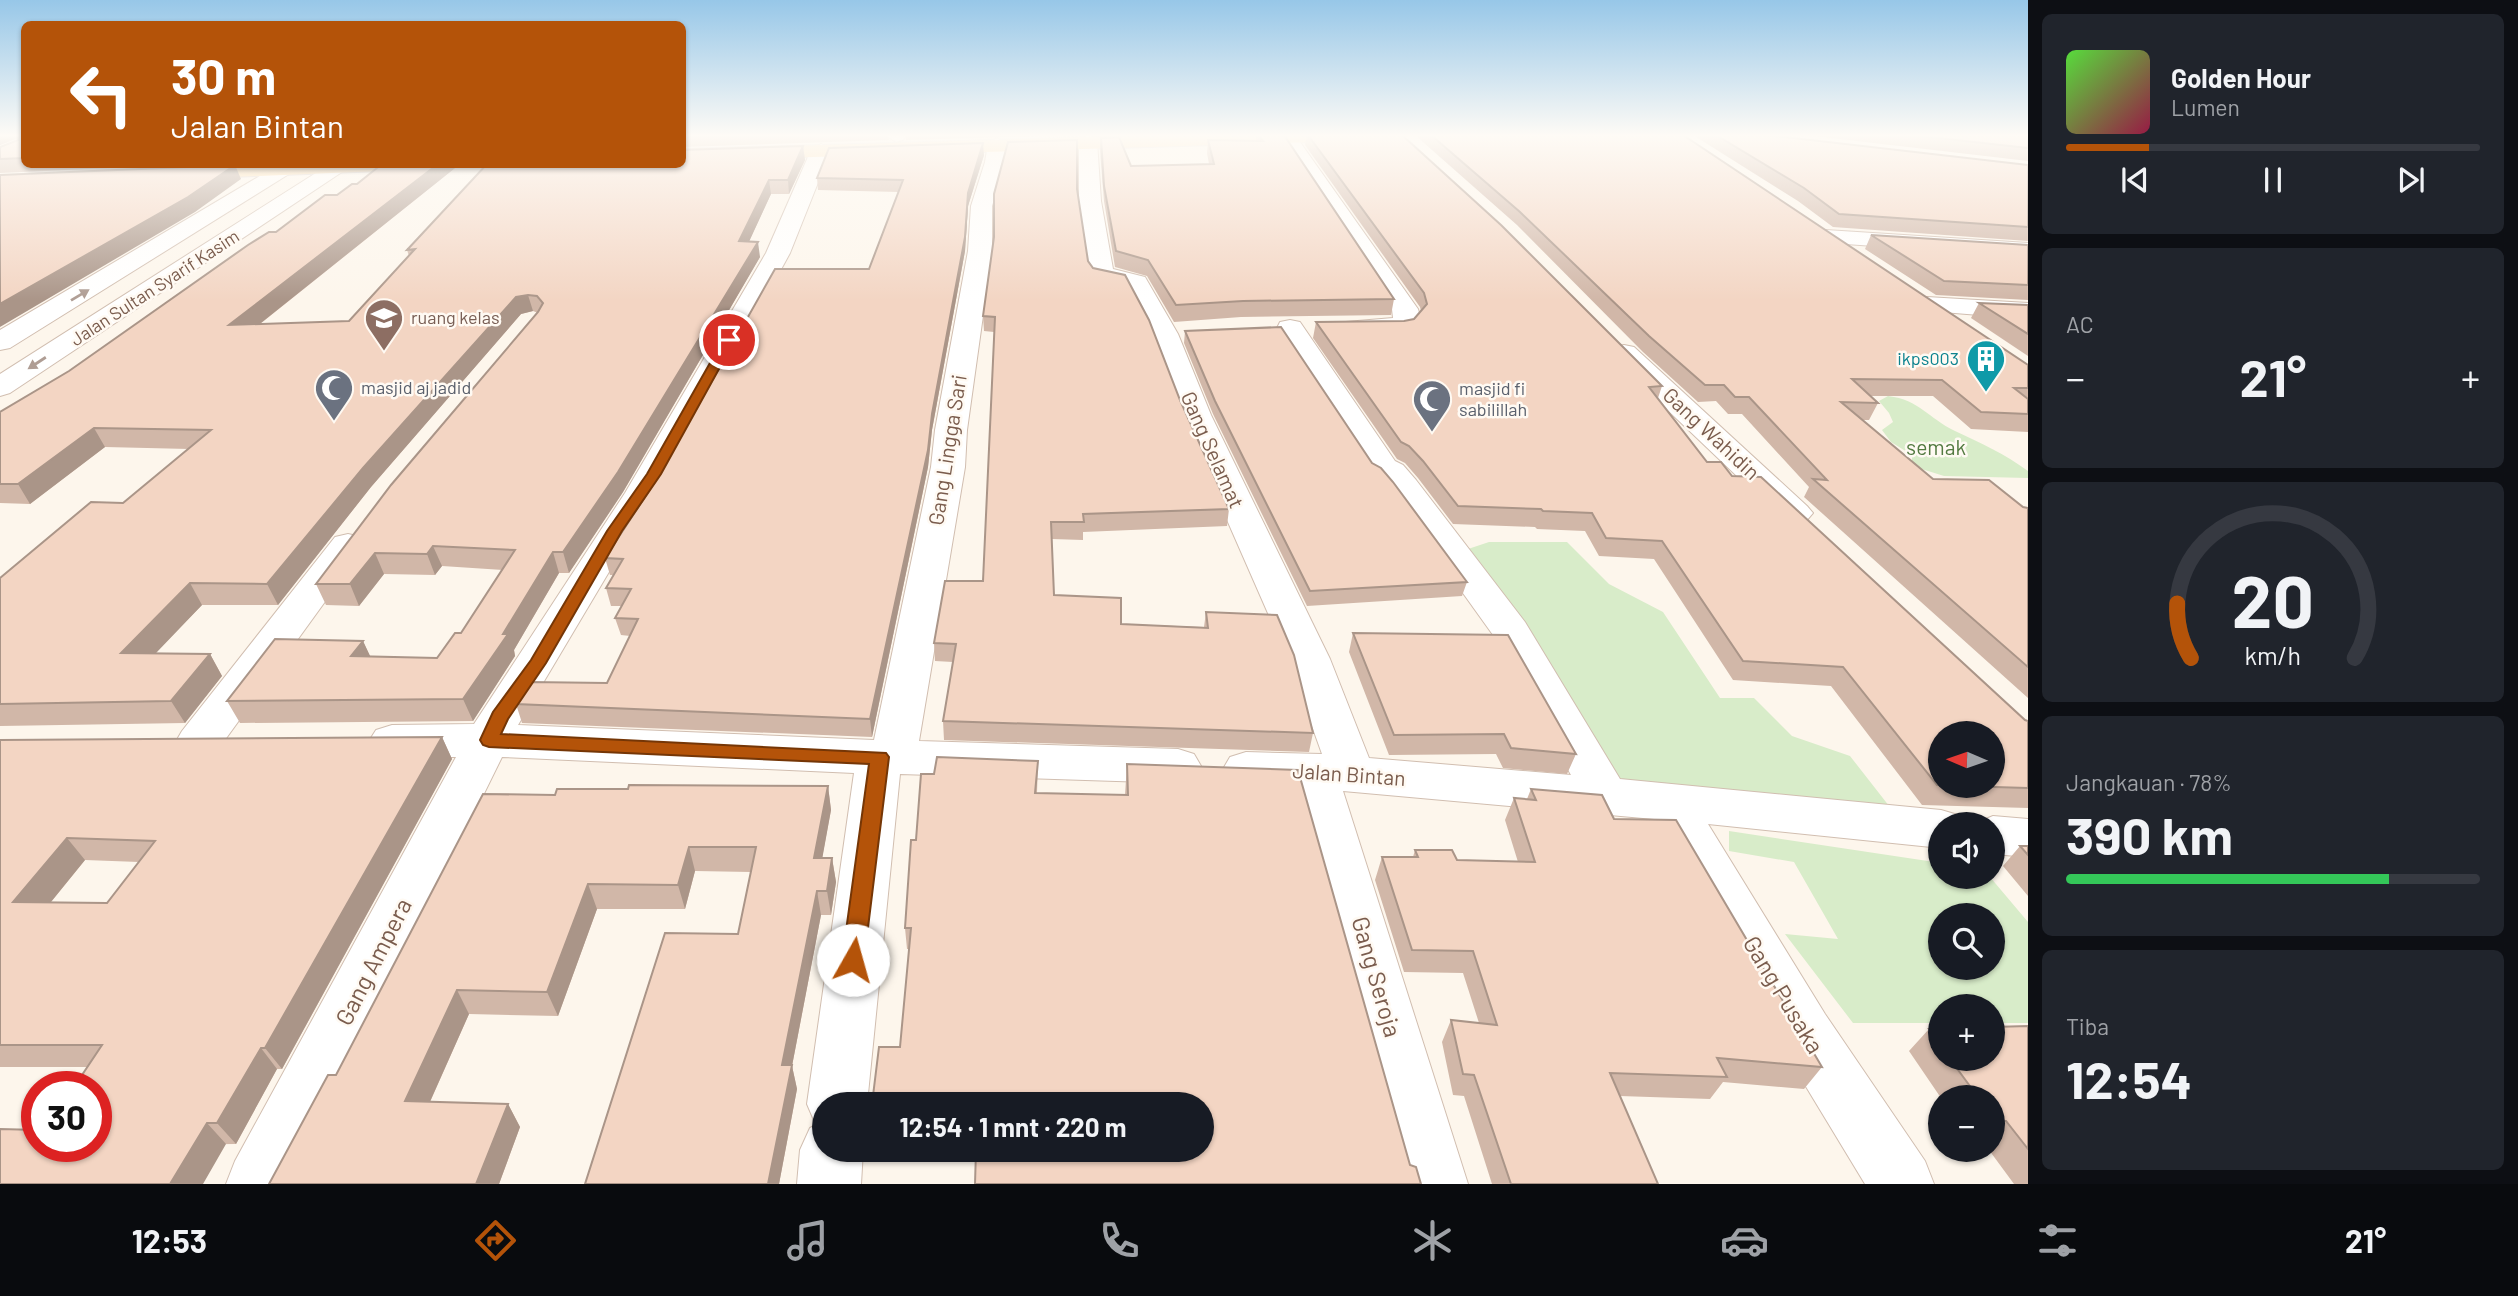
<!DOCTYPE html>
<html lang="id">
<meta charset="utf-8">
<style>
:root{--surface:#171b24;--page:#20242c;--text:#f1f3f6;--muted:#9ea1a6;--line:#363941;--accent:#b45309}
body{margin:0;font-family:Barlow,sans-serif;background:var(--page);color:var(--text);height:100vh;display:flex;flex-direction:column;font-size:26px;white-space:nowrap}
*{box-sizing:border-box;margin:0}
p{font-size:23px;color:var(--muted)}
.icon{flex:none;width:38px;height:38px;fill:none;stroke:currentColor;stroke-width:2;stroke-linecap:round;stroke-linejoin:round}
.map{position:relative;flex:1;overflow:hidden}
.panel{display:flex;flex-direction:column;gap:14px;padding:14px;background:#0d0f14;width:490px}
.panel>*{flex:none}
.hud{position:absolute;left:21px;top:21px;width:665px;height:147px;border-radius:10px;box-shadow:0 2px 5px #0004;background:#b45309;color:#fff;overflow:hidden}
.needle{width:46px;rotate:272deg}
.tools{position:absolute;left:1928px;top:721px;display:grid;gap:14px}
.tools a{display:grid;place-items:center;width:77px;height:77px;border-radius:50%;background:var(--surface);box-shadow:0 2px 5px #0004;font-size:35px}
.speed{position:absolute;left:21px;top:1071px;display:flex;gap:14px;font-size:35px;font-weight:700;text-align:center}
.speed>*{display:grid;place-content:center;width:91px;height:91px;border-radius:50%;background:var(--surface);box-shadow:0 2px 5px #0004;line-height:1}
.speed .limit{border:10px solid #d22;background:#fff;color:#111}
.pin{position:absolute;display:grid;place-items:center;width:60px;height:60px;color:#fff;margin:-30px;border:4px solid #fff;border-radius:50%;box-shadow:0 2px 7px #0007}
.me{position:absolute;width:77px;margin:-38px;rotate:7deg;stroke-linejoin:round;filter:drop-shadow(0 0 5px #0008)}
.turn{display:flex;align-items:center;gap:24px;height:147px;padding:0 35px;font-size:32px}
.turn .icon{width:91px;height:91px;stroke-width:2.5}
.turn b{display:block;font-size:49px;line-height:60px}
.big{font-size:52px;font-weight:700;line-height:1.1}
.panel .card{flex:1;display:flex;flex-direction:column;justify-content:center;gap:10px;min-width:0;padding:0 24px;border-radius:10px;background:var(--page)}
.panel .dial{align-items:center;gap:0}
.dial svg{height:182px;overflow:visible;fill:none;stroke:var(--line);stroke-width:7;stroke-linecap:round;text-anchor:middle}
.dial text{fill:var(--text);stroke:none}
.song{display:flex;align-items:center;gap:21px}
.cover{width:84px;height:84px;border-radius:10px;background:linear-gradient(135deg,hsl(110 70% 55%),hsl(340 70% 35%))}
.played{height:7px;border-radius:4px;background:linear-gradient(90deg,var(--accent) 20%,var(--line) 20%)}
.keys{display:flex;justify-content:space-around;direction:ltr}
.heat{display:flex;justify-content:space-between;align-items:center;font-size:38px;direction:ltr}
.charge{height:10px;border-radius:5px;background:linear-gradient(90deg,#34c759 78%,var(--line) 0)}
.trip{position:absolute;left:812px;top:1092px;width:402px;height:70px;border-radius:35px;background:var(--surface);box-shadow:0 2px 5px #0004;font-weight:700;line-height:70px;text-align:center}
.tabs{display:flex;height:112px;justify-content:space-around;align-items:center;background:#090b0e;color:var(--muted)}
.tabs .icon{width:49px;height:49px}
.tabs .current{color:var(--accent)}
.tabs b{font-size:32px;color:var(--text)}
main{display:flex;flex:1;min-height:0}
.map>svg:first-child{display:block}
.green{fill:#d8ecc9;fill-rule:evenodd}
.lines{fill:none;stroke-linecap:round;stroke-linejoin:round}
.minor-casing{stroke:#d1beb0;stroke-width:2}
.tertiary-casing{stroke:#d1beb0;stroke-width:2}
.primary-casing{stroke:#dad1cd;stroke-width:2}
.minor{fill:#fff;fill-rule:evenodd}
.tertiary{fill:#fff;fill-rule:evenodd}
.primary{fill:#fbd9a5;fill-rule:evenodd}
.wall{fill:#d1b7a8;fill-rule:evenodd}
.shaded-wall{fill:#aa9588}
.building{fill:#f3d5c3;stroke:#aa9588;stroke-width:2;fill-rule:evenodd}
.oneway{fill:#af9d94}
.route{fill:#b45309;stroke:#753606;stroke-width:2}
.labels{text-anchor:middle;stroke-width:5;stroke-linejoin:round;paint-order:stroke}
.far-street-label{font-size:18px;fill:#7a5c4d;stroke:#fffaf3}
.far-education-label{font-size:18px;fill:#785e54;stroke:#fffaf3;text-anchor:start}
.far-culture-label{font-size:18px;fill:#0d838f;stroke:#fffaf3;text-anchor:end}
.far-worship-label{font-size:18px;fill:#5b616d;stroke:#fffaf3;text-anchor:start}
.street-label{font-size:21px;fill:#7a5c4d;stroke:#fffaf3}
.park-label{font-size:21px;fill:#537a41;stroke:#fffaf3}
.near-street-label{font-size:24px;fill:#7a5c4d;stroke:#fffaf3}
</style>
<main>
<div class="map">
<svg width="2028" height="1184" viewBox="0 0 2028 1184">
<rect width="100%" height="100%" fill="#fdf6ec"/>
<path class="green" d="M1888 396C1920 400 1928 418 1955 431 1981 443 2005 454 2028 471V478L1944 476 1912 466V455L1891 442 1882 430 1893 422 1889 413 1879 401Z
M1489 542H1567L1609 584 1663 612 1720 698H1754L1792 736 1850 756 1893 811 1617 789 1468 549Z
M1729 831 1941 863V877H1990L2028 922V1023H1993V1006H1941V1023H1853L1785 934 1838 939 1794 862 1729 851ZM1941 915H1993V968H1941Z"/>
<g class="lines">
<g class="minor-casing">
<path id="minor" d="M906 135 903 140 896 142 887 136Z
M1088 135 1097 141 1101 201 1113 269 1145 277 1178 334 1211 415 1330 659 1369 758 1571 775 1493 635 1392 494 1379 479 1371 475 1277 328 1280 322 1290 320 1300 322 1395 461 1403 465 1416 480 1525 622 1620 779 1941 810 1958 815 1963 824H1941V848L1708 824 1825 1014 1925 1161 1934 1184H1865L1785 1052 1654 819 1343 791 1468 1184H1404L1295 788 1246 786 1230 781 1223 769 1230 757 1246 752 1322 754 1288 659 1181 415 1150 334 1126 287 1093 279 1090 274 1079 201V141Z
M1279 135H1295L1418 309 1421 320 1409 332 1356 336 1346 334 1343 328 1346 322 1393 318 1392 309 1278 137Z
M997 138 1006 144 1005 162 992 206V251L967 430 965 467 919 741 1178 749 1194 754 1201 766 1194 778 1178 783 900 774 867 1104H824V1150H863L861 1184H797L800 1150 810 1128 816 1125 807 1104 854 773 502 757 292 1184H226L235 1161 456 757H392L376 752 369 741 376 730 392 725 474 724 625 493 766 253 811 150 821 144 831 150 790 253 658 495 622 550 518 725 874 740 931 467 935 430 968 251 971 206 985 162 988 144Z
M1826 230 2028 243V257L1818 242 1815 237 1818 232Z
M1927 297 2028 303V319L1918 310 1914 305 1918 300Z
M1624 345 1634 347 1807 506 1813 513 1807 520 1795 524 1783 520 1614 359 1610 353 1614 347Z
M348 534 361 537 366 545 214 755 198 759 182 755 175 743 182 731 335 537Z
M1993 816 2028 819V857L1993 854V824H1974Z"/>
</g>
<g class="tertiary-casing">
<path id="tertiary" d="M280 164H305L10 348 0 350V330Z
M330 164H354L10 393 0 396V374Z"/>
</g>
<g class="primary-casing">
<path id="primary" d="M1162 135H1357L1348 141 682 161V149Z
M245 164H414L404 170 184 179 177 177 174 173 177 169 184 167Z"/>
</g>
<use href="#minor" class="minor"/>
<use href="#tertiary" class="tertiary"/>
<use href="#primary" class="primary"/>
</g>
<path class="wall" d="M0 135H24V164H196L0 173V147L18 140V138L0 145Z
M682 135H888L889 140 682 147Z
M906 135H1073L906 140Z
M1256 135H1284L1394 299 1391 315 1241 317 1174 322 1147 276 1115 267 1104 201 1100 151 1101 138 1131 166 1209 164 1207 153 1208 140H1256Z
M1307 135H1402L1662 386 1658 398 1707 462 1732 476 2025 720 2028 721V808L1922 805 1831 686 1733 680 1654 559 1599 556 1585 531 1537 529 1535 527 1453 524 1418 478 1405 463 1397 459 1313 338 1316 322 1404 321 1414 319 1421 311 1420 307 1305 145ZM1941 733 1993 786H1941Z
M1415 135H1683L2028 365V432L1971 429 1933 396H1870L1878 403 1869 420H1862L1933 479 2023 507 2028 508V698L1804 497 1809 487 1742 414H1728L1716 401 1698 402 1643 352 1517 225Z
M1693 135H1767L2028 165V241L1833 227 1798 201Z
M1805 135H2028V161Z
M803 146 805 160 789 194H771L749 241 760 257 623 492 569 573H559L514 650 515 656 473 721 240 723 227 701 363 641 370 657 437 658 461 633 503 570 442 566 435 575 384 574 359 606 326 605 316 584 538 313 533 311 521 314 371 487 278 605H202L155 653 210 654 222 676 185 723 0 726V578L123 503 189 449 105 447 30 504 0 503V412L69 371 276 232 357 184 460 164 260 324 349 321 409 256 407 250Z
M984 155 968 206 965 251 932 430 928 467 872 737 522 723 516 704 607 683 630 636 621 635 615 618 622 606H611L606 588 613 575H610L605 558 869 269 899 192 818 190 817 178Z
M1077 189 1088 261 1180 400 1229 509 1227 526 1083 532V540L1052 539 1054 595 1121 624 1204 627 1206 612 1313 733 1309 752 944 740 943 721 953 662 935 661 934 643 983 581 994 332 984 331 983 316Z
M1871 235 2028 245V300L1936 295 1865 249Z
M1979 303 2028 305V356L1971 318Z
M1185 331 1372 463 1467 582 1462 596 1307 606 1213 414 1184 343Z
M1353 633 1576 754 1567 774 1503 768 1496 754 1389 755 1349 652Z
M442 737 452 759 282 1069H277L236 1144 37 1146 87 1067H0V740ZM85 860 139 862 107 903 51 902Z
M937 757 1038 761 1037 793 1125 795 1127 764 1298 770 1410 1165 1416 1167 1421 1184H975V1162L871 1161 869 1150H1202V1104H872L879 1047H900L909 949H907L905 928 911 840H916L921 774H934Z
M629 785 828 786 831 810 822 858H832L836 882 831 915H821L792 1066 797 1089 779 1184H585L665 933 738 934 751 872 695 871 685 909H597L558 1016 469 1014 430 1102 508 1104 520 1127 499 1184H269L328 1075H336L483 794 555 795 557 789H628Z
M1531 789 1614 819 1822 1067 1804 1089 1723 1082 1710 1099 1620 1096 1658 1184H1492L1464 1096 1453 1095 1442 1042 1451 1020 1479 1023 1463 973 1404 972 1375 880 1382 857H1413L1415 850 1457 860 1518 862 1505 820 1514 798 1527 799Z
M2020 846 2028 855V896L2003 866Z
M2028 1026V1184H2014L1989 1150H1993V1097L1941 1098 1909 1051 1929 1029H1941V1059H1993Z"/>
<path class="shaded-wall" d="M0 135H23V136L0 145Z
M983 143 984 155 968 206 965 251 932 430 928 467 872 737 870 719 932 414 968 193Z
M803 146 805 160 789 194 788 180Z
M438 164H460L237 342 229 325Z
M235 165 241 179 195 212 0 327V304Z
M769 180 771 194 742 257 739 241Z
M758 242 760 257 623 492 569 573 563 552Z
M528 295 533 311 521 314 371 487 278 605 267 584 363 468 516 297Z
M94 428 105 447 30 504 18 484Z
M433 546 442 566 435 575 427 554Z
M553 552 559 573 514 650 515 656 473 721 463 699Z
M375 553 384 574 359 606 350 584Z
M190 583 202 605 135 675 121 653Z
M363 641 373 662 351 656Z
M210 654 222 676 185 723 171 701Z
M442 737 452 759 282 1069 265 1048Z
M828 786 831 810 818 882 814 858Z
M67 838 85 860 33 924 13 902Z
M689 847 695 871 685 909 678 885Z
M832 858 836 882 831 915 827 891Z
M588 884 597 909 558 1016 547 992Z
M817 891 821 915 792 1066 797 1089 779 1184H768L782 1065Z
M457 990 469 1014 420 1124 405 1101Z
M261 1048 277 1069 236 1144 217 1123Z
M508 1104 520 1127 499 1184H476Z
M207 1123 226 1144 203 1184H170Z"/>
<path class="building" d="M18 135H24V158L0 159V147L18 140Z
M1258 135H1284L1394 299 1243 301 1176 305 1148 260 1116 251 1104 186 1101 138 1119 137 1131 166 1214 164 1208 140 1263 141Z
M1308 135H1402L1501 225 1662 386 1649 387 1707 462H1721L1732 476 1761 477 2025 720 2028 721V788L1960 786H1993V733H1941V785H1937L1843 667 1743 661 1662 541 1606 538 1592 513 1543 511 1541 509 1458 506 1423 461 1409 446 1401 442 1316 322 1404 321 1414 319 1427 304 1424 293Z
M1431 135H1683L2028 365V388H2014L2028 399V414L1981 412 1942 380 1852 379 1878 403 1841 402 1933 479 1989 480 2023 507 2028 508V667L1813 479 1827 480 1749 397H1735L1724 385H1705L1649 336 1520 212Z
M1716 135H1767L2028 165V227L1839 214 1804 188Z
M1911 135H2028V148Z
M1077 140V189L1088 261 1093 268 1125 275 1149 320 1180 400 1229 509 1083 514 1084 522H1051L1054 595 1121 598V624L1208 628 1206 612 1277 615 1294 655 1313 733 943 721 956 644 934 643 945 581H983L995 317 983 316 994 237V194L1008 142Z
M983 143 968 193 965 237 932 414 928 450 870 719 516 704 529 682 607 683 638 619 615 618 631 589 606 588 623 559 605 558 656 480 775 269H869L903 180 817 178 829 148Z
M803 146 788 180H769L739 241 758 242 618 472 563 552H553L503 634H508L463 699 227 701 275 639 363 641 351 656 437 658 455 633H461L515 550 433 546 427 554 375 553 350 584H316L391 485 538 312 543 303 537 296 528 295 516 297 363 468 267 584 190 583 121 653 210 654 171 701 0 704V578L91 502 123 503 211 430 94 428 18 484H0V412L69 371 248 245 269 232H276L325 195H337L352 184H357L382 164H438L229 325 349 321 415 249 407 250 487 164H682V150Z
M235 165 188 197 0 304V175Z
M1871 235 2028 245V285L1944 281Z
M1979 303 2028 305V334Z
M1281 327 1372 463 1381 468 1393 482 1467 582 1310 591 1215 401 1185 331Z
M1353 633 1508 635 1576 754 1511 748 1504 734 1394 735Z
M442 737 265 1048H261L217 1123H207L170 1184H0V1129L37 1130V1146H96V1087H74L102 1045H0V740ZM67 838 155 841 107 903 13 902Z
M937 757 1038 761 1035 793 1128 795 1127 764 1298 770 1410 1165 1416 1167 1421 1184H975L976 1150H1202V1104H872L879 1047H900L911 928H905L911 840H916L921 774H934Z
M629 785 828 786 814 858H832L827 891H817L782 1065H792L768 1184H585L665 933 738 934 756 847H689L678 885 588 884 547 992 457 990 405 1101 508 1104 476 1184H269L328 1075H336L483 794 555 795 557 789H628Z
M1531 789 1602 795 1614 819 1676 820 1822 1067 1717 1058 1727 1077 1610 1073 1658 1184H1511L1474 1075 1463 1074 1451 1020 1497 1025 1473 951 1412 950 1382 857H1418L1415 850H1452L1457 860 1535 862 1514 798 1536 800Z
M2020 846H2028V855Z
M2028 1026V1149L2006 1121H1995L1993 1119V1097H1978L1950 1059H1993V1027Z
M1929 1029H1941V1046Z"/>
<defs><path id="oneway-solid" d="M-6-.8H1V-3.2L6.5 0L1 3.2V.8H-6Z" transform="scale(1.75)"/></defs>
<g class="oneway">
<use href="#oneway-solid" transform="translate(80 295) rotate(-31)"/>
<use href="#oneway-solid" transform="translate(37 363) rotate(147)"/>
</g>
<linearGradient id="sky" x2="0" y2="1"><stop stop-color="#97c7e8"/><stop offset="0.45" stop-color="#fefbf6"/><stop offset="1" stop-color="#fefbf6" stop-opacity="0"/></linearGradient>
<rect width="2028" height="301" fill="url(#sky)"/>
<path class="route" d="M729 337 735 340 661 474 622 531 546 663 508 719 501 734 886 753 889 757 864 960 861 967 853 970 845 967 842 960 869 764 489 747 483 745 480 740 493 712 531 660 607 531 647 474 723 340Z"/>
<defs>
<g id="school-pin" transform="scale(2.0125)"><path d="M0 17L-7.5 6A9.5 9.5 0 1 1 7.5 6Z" fill="#8d6e63" stroke="#fffaf3"/><path d="M0-5L7-2L0 1L-7-2ZM-4 1L0 2.5L4 1V4Q0 6-4 4Z" fill="#fff"/></g>
<g id="building-pin" transform="scale(2.0125)"><path d="M0 17L-7.5 6A9.5 9.5 0 1 1 7.5 6Z" fill="#0f9aa8" stroke="#fffaf3"/><path d="M-4-6H4V6H1V3H-1V6H-4ZM-2.5-4.3h1.7v1.8h-1.7ZM.8-4.3h1.7v1.8H.8ZM-2.5-1h1.7V.8h-1.7ZM.8-1h1.7V.8H.8Z" fill="#fff"/></g>
<g id="mosque-pin" transform="scale(2.0125)"><path d="M0 17L-7.5 6A9.5 9.5 0 1 1 7.5 6Z" fill="#6b7280" stroke="#fffaf3"/><path d="M3.5-4.9A6 6 0 1 0 3.5 4.9A5 5 0 1 1 3.5-4.9Z" fill="#fff"/></g>
</defs>
<g fill-rule="evenodd">
<use href="#school-pin" x="384" y="318"/>
<use href="#building-pin" x="1986" y="359"/>
<use href="#mosque-pin" x="334" y="388"/>
<use href="#mosque-pin" x="1432" y="399"/>
</g>
<g class="labels">
<g class="far-street-label">
<text transform="translate(155 288) rotate(-33)" y="6">Jalan Sultan Syarif Kasim</text>
</g>
<g class="far-education-label">
<text x="411" y="324">ruang kelas</text>
</g>
<g class="far-culture-label">
<text x="1959" y="365">ikps003</text>
</g>
<g class="far-worship-label">
<text x="361" y="394">masjid aj jadid</text>
<text x="1459" y="395">masjid fi<tspan x="1459" dy="21">sabilillah</tspan></text>
</g>
<g class="street-label">
<text transform="translate(1711 434) rotate(43)" y="7">Gang Wahidin</text>
<text transform="translate(948 450) rotate(-81)" y="7">Gang Lingga Sari</text>
<text transform="translate(1212 450) rotate(66)" y="7">Gang Selamat</text>
<text transform="translate(1349 775) rotate(4)" y="7">Jalan Bintan</text>
</g>
<g class="park-label">
<text x="1936" y="455">semak</text>
</g>
<g class="near-street-label">
<text transform="translate(374 962) rotate(-63)" y="8">Gang Ampera</text>
<text transform="translate(1376 977) rotate(74)" y="8">Gang Seroja</text>
<text transform="translate(1783 995) rotate(59)" y="8">Gang Pusaka</text>
</g>
</g>
</svg>
<div class="tools">
<a><svg class="needle" viewBox="-14 -14 28 28"><path d="M0-13l5 13h-10z" fill="#e53935"/><path d="M0 13l5-13h-10z" fill="#9ea1a6"/></svg></a>
<a><svg class="icon" aria-label="sound" viewBox="0 0 24 24"><path d="M4 9h4l5-4v14l-5-4H4zM17 9q2 3 0 6"/></svg></a>
<a><svg class="icon" aria-label="search" viewBox="0 0 24 24"><circle cx="10" cy="10" r="6"/><path d="M15 15l6 6"/></svg></a>
<a>+</a>
<a>−</a>
</div>
<div class="speed"><div class="limit">30</div></div>
<div class="pin" style="left:729px;top:340px;background:#d93025"><svg class="icon" aria-label="arrive" viewBox="0 0 24 24"><path d="M6 21V4h12l-3 4 3 4H6"/></svg></div>
<svg class="me" style="left:853px;top:960px" viewBox="-20 -20 40 40"><circle r="19" fill="#fff"/><path d="M0-13L10 11 0 6-10 11z" fill="#b45309"/></svg>
<div class="trip">12:54 · 1 mnt · 220 m</div>
<div class="hud">
<div class="turn"><svg class="icon" aria-label="left" viewBox="0 0 24 24"><path d="M17 20v-9H6M10 6l-5 5 5 5"/></svg><div><b>30 m</b>Jalan Bintan</div></div>
</div>
</div>
<section class="panel">
<div class="card">
<div class="song"><i class="cover"></i><div><b>Golden Hour</b><p>Lumen</p></div></div>
<div class="played"></div>
<div class="keys"><svg class="icon" aria-label="previous" viewBox="0 0 24 24"><path d="M18 5L8 12l10 7zM5 5v14"/></svg><svg class="icon" aria-label="pause" viewBox="0 0 24 24"><path d="M8 5v14M16 5v14"/></svg><svg class="icon" aria-label="next" viewBox="0 0 24 24"><path d="M6 5l10 7-10 7zM19 5v14"/></svg></div>
</div>
<div class="card"><p>AC</p>
<div class="heat"><a>−</a><b class="big">21°</b><a>+</a></div>
</div>
<div class="card dial"><svg viewBox="0 0 100 80">
<path d="M14 69A42 42 0 1 1 86 69"/>
<path d="M14 69A42 42 0 0 1 8 45" stroke="#b45309"/>
<text x="50" y="56" font-size="32" font-weight="700">20</text>
<text x="50" y="72" font-size="11">km/h</text>
</svg></div>
<div class="card"><p>Jangkauan · 78%</p><b class="big">390 km</b><div class="charge"></div></div>
<div class="card"><p>Tiba</p><b class="big">12:54</b></div>
</section>
</main>
<nav class="tabs">
<b>12:53</b>
<svg class="icon current" aria-label="directions" viewBox="0 0 24 24"><path d="M12 3l9 9-9 9-9-9zM9 14v-3h6M13 9l2 2-2 2"/></svg>
<svg class="icon" aria-label="music" viewBox="0 0 24 24"><path d="M9 18V5l10-2v13"/><circle cx="6" cy="18" r="3"/><circle cx="16" cy="16" r="3"/></svg>
<svg class="icon" aria-label="phone" viewBox="0 0 24 24"><path d="M5 4h4l2 5-3 2q2 4 5 5l2-3 5 2v4C11 20 4 13 5 4z"/></svg>
<svg class="icon" aria-label="climate" viewBox="0 0 24 24"><path d="M12 3v18M4 7l16 10M4 17L20 7"/></svg>
<svg class="icon" aria-label="car" viewBox="0 0 24 24"><path d="M5 17H2v-5l4-1 3-4h7l3 4 3 1v5h-3M9 17h6M6 11h13"/><circle cx="7" cy="17" r="2"/><circle cx="17" cy="17" r="2"/></svg>
<svg class="icon" aria-label="filters" viewBox="0 0 24 24"><path d="M4 7h16M4 17h16"/><circle cx="9" cy="7" r="2"/><circle cx="15" cy="17" r="2"/></svg>
<b>21°</b>
</nav>
